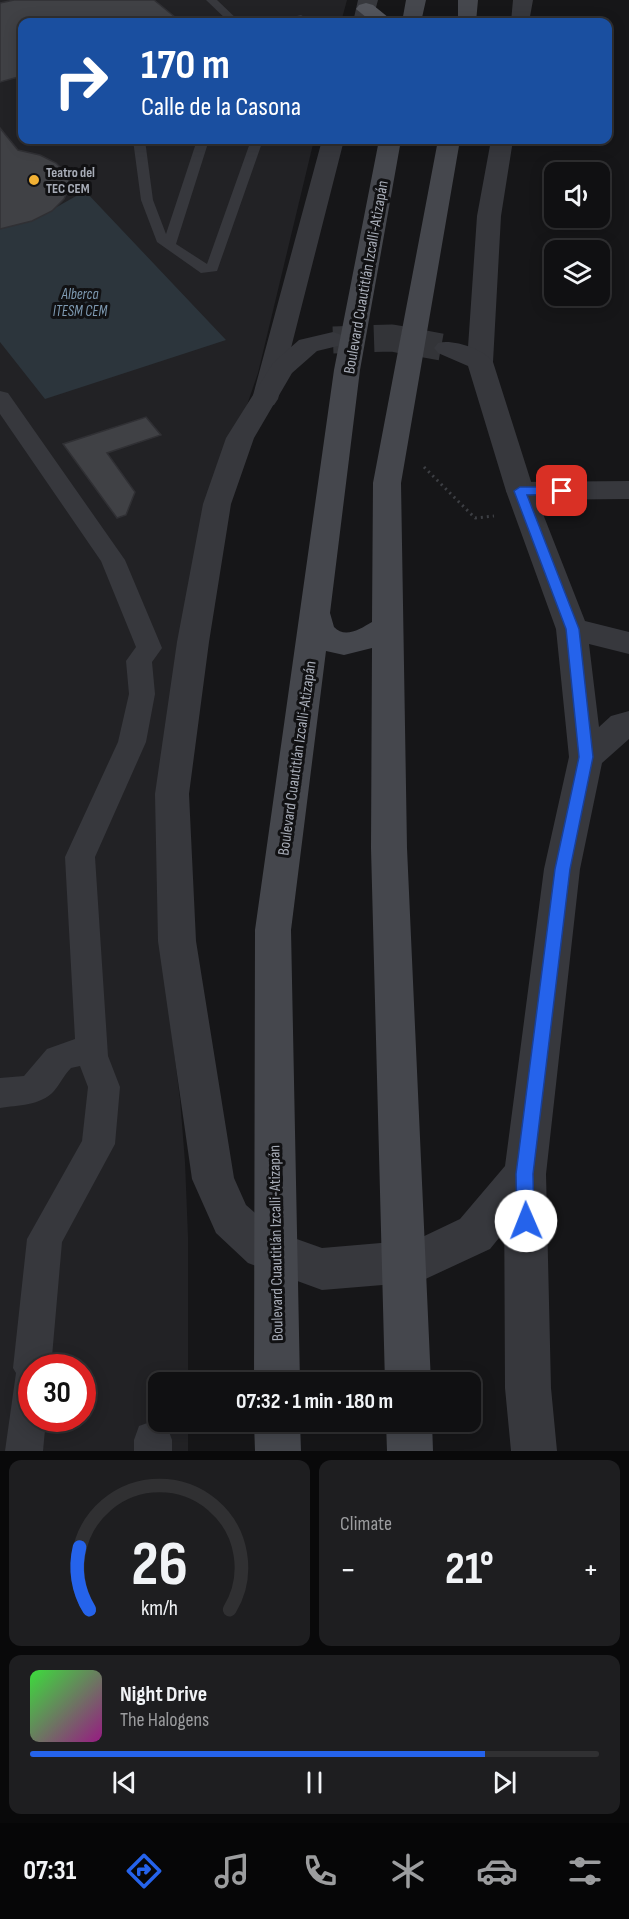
<!DOCTYPE html>
<meta charset="utf-8">
<style>
:root{--surface:#101012;--page:#1e1e20;--text:#f1f3f6;--muted:#9c9d9f;--line:#303032;--accent:#2563eb}
body{margin:0;font-family:"Sofia Sans Condensed",sans-serif;background:var(--page);color:var(--text);height:100vh;display:flex;flex-direction:column;font-size:22px;white-space:nowrap}
*{box-sizing:border-box;margin:0}
p{font-size:20px;color:var(--muted)}
.icon{flex:none;width:33px;height:33px;fill:none;stroke:currentColor;stroke-width:2;stroke-linecap:round;stroke-linejoin:round}
.map{position:relative;height:1451px;overflow:hidden}
.details{display:flex;flex-direction:column;gap:9px;padding:9px;background:#09090a;flex:1}
.details>*{flex:none}
.hud{position:absolute;left:18px;top:18px;width:594px;height:126px;border-radius:12px;box-shadow:0 3px 15px #0003,0 0 0 2px var(--line);background:#1a4fa0;color:#fff;overflow:hidden}
.fabs{position:absolute;left:544px;top:162px;display:grid;gap:12px}
.fabs a{display:grid;place-items:center;width:66px;height:66px;border-radius:12px;background:var(--surface);box-shadow:0 3px 15px #0003,0 0 0 2px var(--line);font-size:30px}
.speed{position:absolute;left:18px;top:1354px;display:flex;gap:12px;font-size:30px;font-weight:700;text-align:center}
.speed>*{display:grid;place-content:center;width:78px;height:78px;border-radius:50%;background:var(--surface);box-shadow:0 3px 15px #0003,0 0 0 2px var(--line);line-height:1}
.speed .limit{border:9px solid #d22;background:#fff;color:#111}
.pin{position:absolute;display:grid;place-items:center;width:51px;height:51px;color:#fff;margin:-26px;border-radius:12px;box-shadow:0 3px 9px #0006}
.me{position:absolute;width:66px;margin:-33px;rotate:359deg;stroke-linejoin:round;filter:drop-shadow(0 0 4px #0008)}
.turn{display:flex;align-items:center;gap:21px;height:126px;padding:0 24px;font-size:27px}
.turn .icon{width:78px;height:78px;stroke-width:2.5}
.turn b{display:block;font-size:42px;line-height:51px}
.big{font-size:45px;font-weight:700;line-height:1.1}
.details .card{flex:1;display:flex;flex-direction:column;justify-content:center;gap:9px;min-width:0;padding:0 21px;border-radius:12px;background:var(--page)}
.details .dial{align-items:center;gap:0}
.dial svg{height:156px;overflow:visible;fill:none;stroke:var(--line);stroke-width:7;stroke-linecap:round;text-anchor:middle}
.dial text{fill:var(--text);stroke:none}
.song{display:flex;align-items:center;gap:18px}
.cover{width:72px;height:72px;border-radius:9px;background:linear-gradient(135deg,hsl(120 70% 55%),hsl(310 70% 35%))}
.played{height:6px;border-radius:3px;background:linear-gradient(90deg,var(--accent) 80%,var(--line) 80%)}
.keys{display:flex;justify-content:space-around;direction:ltr}
.heat{display:flex;justify-content:space-between;align-items:center;font-size:33px;direction:ltr}
.details .tiles{flex:1;display:grid;gap:9px;grid-template-columns:1fr 1fr}
.card:last-child{grid-column:span 2}
.trip{position:absolute;left:148px;top:1372px;width:333px;height:60px;border-radius:12px;background:var(--surface);box-shadow:0 3px 15px #0003,0 0 0 2px var(--line);font-weight:700;line-height:60px;text-align:center}
.tabs{display:flex;height:96px;justify-content:space-around;align-items:center;background:#060607;color:var(--muted)}
.tabs .icon{width:42px;height:42px}
.tabs .active{color:var(--accent)}
.tabs b{font-size:27px;color:var(--text)}
.map>svg:first-child{display:block}
.built{fill:#222225;fill-rule:evenodd}
.water{fill:#2c353c}
.building{fill:#404145;stroke:#303034;stroke-width:1.5}
.lines{fill:none;stroke-linecap:round;stroke-linejoin:round}
.tertiary-tunnel{stroke:#333438;stroke-width:27;stroke-dasharray:27 14;stroke-linecap:butt}
.path{stroke:#3d3f44;stroke-width:3;stroke-dasharray:2 4;stroke-linecap:butt}
.service{fill:#37383d;fill-rule:evenodd}
.pedestrian{fill:#37383d;fill-rule:evenodd}
.minor{fill:#37383d;fill-rule:evenodd}
.tertiary{fill:#37383d;fill-rule:evenodd}
.secondary{fill:#45474d;fill-rule:evenodd}
.primary{fill:#53555c;fill-rule:evenodd}
.route{fill:#2563eb;stroke:#184099;stroke-width:1.5}
.poi-dot{fill:#f2b134;stroke:#111113;stroke-width:2}
.labels{text-anchor:middle;stroke-width:6;stroke-linejoin:round;paint-order:stroke}
.far-poi-label{font-size:14px;font-weight:bold;fill:#a8adb8;stroke:#111113;text-anchor:start}
.far-water-label{font-size:15px;font-style:italic;fill:#7f9bb3;stroke:#111113}
.street-label{font-size:16px;fill:#a8adb8;stroke:#111113}
</style>
<div class="map">
<svg width="629" height="1451" viewBox="0 0 629 1451">
<rect width="100%" height="100%" fill="#161618"/>
<path class="built" d="M0 0H347L341 22H22V140H314L258 373 212 507 162 954 180 1099 185 1162 188 1237V1383H159V1422H188V1451H0ZM32 1368H82V1419H32Z"/>
<path class="water" d="M85 191 226 340 45 399 0 342V226L32 221Z"/>
<path class="building" d="M14 0H154L175 17 171 22H22V76L0 82V3Z
M0 128 18 150 40 155 56 163 67 174 70 186 64 199 52 211 32 221 0 229Z
M146 417 161 435 107 453 135 492 126 515 117 518 63 444Z"/>
<g class="lines">
<path class="tertiary-tunnel" d="M333 340 392 338 447 348"/>
<path class="path" d="M424 467 475 518 494 516"/>
<path class="service" d="M206 0H217L240 22H229Z
M301 15 306 18 304 22H294L297 16Z
M133 140H145L153 200 166 234 197 140H209L176 244 207 264 251 140H263L217 271 201 273 157 242 141 200Z"/>
<path class="pedestrian" d="M0 391 8 393 125 560 162 648 152 662 155 694 146 742 95 857 108 1056 120 1087 115 1144 62 1242 51 1368H32V1419H46L43 1451H5L16 1373 13 1368 27 1239 82 1141 88 1087 80 1066 71 1068C64 1075 60 1084 54 1091 40 1106 18 1105 0 1108V1078L24 1076 47 1049 75 1039 65 857 118 742 129 694 126 661 136 647 101 561 0 414Z
M153 1421 167 1426 172 1440V1451H134V1440L139 1426Z"/>
<path class="minor" d="M358 0H378L372 22H353Z
M513 0H533L529 22H511Z
M322 140H344L278 399 274 405 265 407 256 405 252 399Z
M491 140H513L501 216 493 362 489 368 480 370 471 368 467 362 477 216Z
M629 481V499L520 500 510 497 506 491 510 485 520 482Z
M525 1155 540 1160 546 1174 551 1388 557 1451H511L505 1388 504 1174 510 1160Z"/>
<path class="tertiary" d="M333 332 342 335 346 340 342 345 317 351 292 373 254 438 231 504 209 642 189 794 196 941 234 1178 246 1205 277 1232 322 1248 416 1240 460 1219 505 1166 544 869 569 757 556 629 506 491 468 366 438 353 434 348 438 343C453 339 484 349 493 362L534 491 585 621 629 632V654L589 644 599 727 611 716 629 711V739L602 763 580 869 546 1174 540 1188 490 1249 419 1282 322 1290 248 1263 216 1233 192 1179 158 941 155 794 177 642 203 504 226 438 273 363 299 340Z"/>
<path class="secondary" d="M406 0H426L421 22H402Z
M458 0H478L476 22H458Z
M379 140H401L360 370 330 613 334 627C345 639 360 629 372 622L373 483 438 140H460L401 483 407 848 431 1383H385L371 848 372 648 344 655 326 651 291 930 300 1383H254L255 930 334 370Z
M254 1422H300L301 1451H255Z
M386 1422H432L433 1451H387Z"/>
<path class="primary" d="M366 3 373 5 394 22H372L356 9 359 5Z"/>
</g>
<path class="route" d="M520 487H562L568 491 562 494 527 495 579 629 593 757 570 869 533 1174 534 1221 532 1227 526 1230 519 1227 517 1221 516 1174 555 869 579 757 566 629 514 491Z"/>
<circle class="poi-dot" cx="34" cy="180" r="6"/>
<g class="labels">
<g class="far-poi-label">
<text x="46" y="177">Teatro del<tspan x="46" dy="16">TEC CEM</tspan></text>
</g>
<g class="far-water-label">
<text x="80" y="299">Alberca<tspan x="80" dy="17">ITESM CEM</tspan></text>
</g>
<g class="street-label">
<text transform="translate(365 277) rotate(-80)" y="6">Boulevard Cuautitlán Izcalli-Atizapán</text>
<text transform="translate(296 758) rotate(-82)" y="6">Boulevard Cuautitlán Izcalli-Atizapán</text>
<text transform="translate(275 1243) rotate(-91)" y="6">Boulevard Cuautitlán Izcalli-Atizapán</text>
</g>
</g>
</svg>
<div class="fabs">
<a><svg class="icon" aria-label="sound" viewBox="0 0 24 24"><path d="M4 9h4l5-4v14l-5-4H4zM17 9q2 3 0 6"/></svg></a>
<a><svg class="icon" aria-label="layers" viewBox="0 0 24 24"><path d="M12 4l9 5-9 5-9-5zM3 14l9 5 9-5"/></svg></a>
</div>
<div class="speed"><div class="limit">30</div></div>
<div class="pin" style="left:562px;top:491px;background:#d93025"><svg class="icon" aria-label="arrive" viewBox="0 0 24 24"><path d="M6 21V4h12l-3 4 3 4H6"/></svg></div>
<svg class="me" style="left:526px;top:1221px" viewBox="-20 -20 40 40"><circle r="19" fill="#fff"/><path d="M0-13L10 11 0 6-10 11z" fill="#2563eb"/></svg>
<div class="trip">07:32 · 1 min · 180 m</div>
<div class="hud">
<div class="turn"><svg class="icon" aria-label="right" viewBox="0 0 24 24"><path d="M7 20v-9h11M14 6l5 5-5 5"/></svg><div><b>170 m</b>Calle de la Casona</div></div>
</div>
</div>
<section class="details">
<div class="tiles">
<div class="card dial"><svg viewBox="0 0 100 80">
<path d="M14 69A42 42 0 1 1 86 69"/>
<path d="M14 69A42 42 0 0 1 9 37" stroke="#2563eb"/>
<text x="50" y="56" font-size="32" font-weight="700">26</text>
<text x="50" y="72" font-size="11">km/h</text>
</svg></div>
<div class="card"><p>Climate</p>
<div class="heat"><a>−</a><b class="big">21°</b><a>+</a></div>
</div>
<div class="card">
<div class="song"><i class="cover"></i><div><b>Night Drive</b><p>The Halogens</p></div></div>
<div class="played"></div>
<div class="keys"><svg class="icon" aria-label="previous" viewBox="0 0 24 24"><path d="M18 5L8 12l10 7zM5 5v14"/></svg><svg class="icon" aria-label="pause" viewBox="0 0 24 24"><path d="M8 5v14M16 5v14"/></svg><svg class="icon" aria-label="next" viewBox="0 0 24 24"><path d="M6 5l10 7-10 7zM19 5v14"/></svg></div>
</div>
</div>
</section>
<nav class="tabs">
<b>07:31</b>
<svg class="icon active" aria-label="directions" viewBox="0 0 24 24"><path d="M12 3l9 9-9 9-9-9zM9 14v-3h6M13 9l2 2-2 2"/></svg>
<svg class="icon" aria-label="music" viewBox="0 0 24 24"><path d="M9 18V5l10-2v13"/><circle cx="6" cy="18" r="3"/><circle cx="16" cy="16" r="3"/></svg>
<svg class="icon" aria-label="phone" viewBox="0 0 24 24"><path d="M5 4h4l2 5-3 2q2 4 5 5l2-3 5 2v4C11 20 4 13 5 4z"/></svg>
<svg class="icon" aria-label="climate" viewBox="0 0 24 24"><path d="M12 3v18M4 7l16 10M4 17L20 7"/></svg>
<svg class="icon" aria-label="car" viewBox="0 0 24 24"><path d="M5 17H2v-5l4-1 3-4h7l3 4 3 1v5h-3M9 17h6M6 11h13"/><circle cx="7" cy="17" r="2"/><circle cx="17" cy="17" r="2"/></svg>
<svg class="icon" aria-label="filters" viewBox="0 0 24 24"><path d="M4 7h16M4 17h16"/><circle cx="9" cy="7" r="2"/><circle cx="15" cy="17" r="2"/></svg>
</nav>
